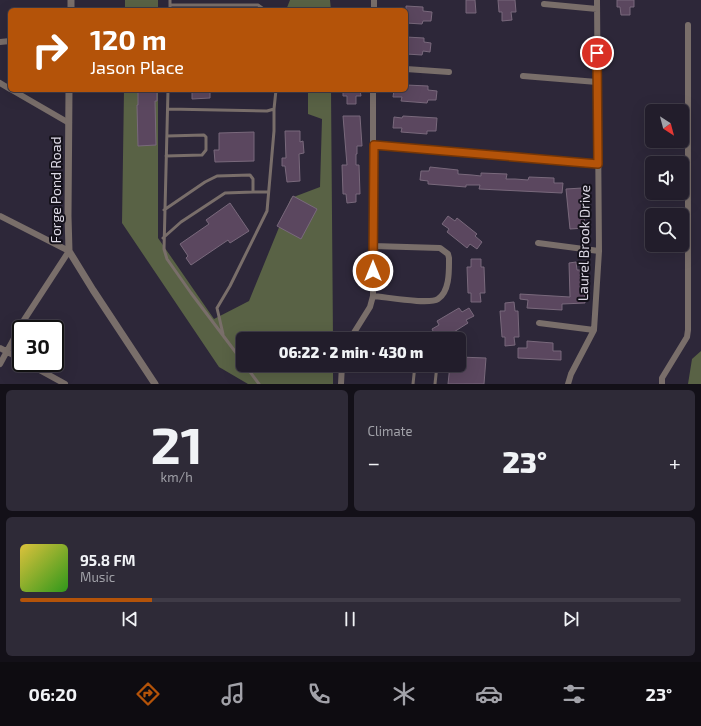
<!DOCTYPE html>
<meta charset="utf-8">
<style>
:root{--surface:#221d2b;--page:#2e2a37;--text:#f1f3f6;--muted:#a2a2a9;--line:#3f3b47;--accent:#b45309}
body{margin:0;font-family:"Exo 2",sans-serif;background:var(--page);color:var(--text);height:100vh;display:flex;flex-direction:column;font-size:15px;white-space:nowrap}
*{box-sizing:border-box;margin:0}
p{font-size:13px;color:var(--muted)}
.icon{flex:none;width:22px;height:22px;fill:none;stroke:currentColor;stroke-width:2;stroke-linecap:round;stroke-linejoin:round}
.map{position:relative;height:384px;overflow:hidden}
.panel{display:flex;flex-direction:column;gap:6px;padding:6px;background:#131018;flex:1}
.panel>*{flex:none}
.banner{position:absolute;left:8px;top:8px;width:400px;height:84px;border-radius:6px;box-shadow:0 4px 16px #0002,0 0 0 1px var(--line);background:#b45309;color:#fff;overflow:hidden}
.needle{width:26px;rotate:144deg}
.fabs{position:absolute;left:645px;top:104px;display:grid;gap:8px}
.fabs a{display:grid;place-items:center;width:44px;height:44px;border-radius:6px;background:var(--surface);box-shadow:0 4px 16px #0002,0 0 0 1px var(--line);font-size:20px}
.speed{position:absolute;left:12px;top:320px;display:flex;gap:8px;font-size:20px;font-weight:700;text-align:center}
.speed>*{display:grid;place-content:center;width:52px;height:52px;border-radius:50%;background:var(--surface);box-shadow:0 4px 16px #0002,0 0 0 1px var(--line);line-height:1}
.speed .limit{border:2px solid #111;border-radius:6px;background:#fff;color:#111}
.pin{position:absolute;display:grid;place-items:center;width:34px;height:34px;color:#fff;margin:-17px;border:2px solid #fff;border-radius:50%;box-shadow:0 1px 4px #0007}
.me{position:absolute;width:44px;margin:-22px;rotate:0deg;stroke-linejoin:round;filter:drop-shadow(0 0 3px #0008)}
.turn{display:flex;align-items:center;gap:14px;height:84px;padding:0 16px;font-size:18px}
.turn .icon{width:52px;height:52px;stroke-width:2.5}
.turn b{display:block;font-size:28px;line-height:34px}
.big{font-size:30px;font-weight:800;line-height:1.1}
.panel .widget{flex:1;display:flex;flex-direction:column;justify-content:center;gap:6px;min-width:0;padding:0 14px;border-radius:6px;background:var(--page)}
.panel .dial{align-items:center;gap:0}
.dial b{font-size:52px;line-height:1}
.song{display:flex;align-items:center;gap:12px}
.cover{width:48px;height:48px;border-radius:6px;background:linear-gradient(135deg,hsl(50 70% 55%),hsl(110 70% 35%))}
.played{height:4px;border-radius:2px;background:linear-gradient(90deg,var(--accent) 20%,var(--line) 20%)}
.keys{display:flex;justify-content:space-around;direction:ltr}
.heat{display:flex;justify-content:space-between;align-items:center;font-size:22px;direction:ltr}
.panel .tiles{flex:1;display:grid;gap:6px;grid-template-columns:1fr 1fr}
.widget:last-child{grid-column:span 2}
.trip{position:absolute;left:236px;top:332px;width:230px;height:40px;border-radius:6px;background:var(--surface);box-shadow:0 4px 16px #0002,0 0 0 1px var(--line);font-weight:800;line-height:40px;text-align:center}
.dock{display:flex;height:64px;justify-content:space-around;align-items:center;background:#0e0c11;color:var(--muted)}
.dock .icon{width:28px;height:28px}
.dock .selected{color:var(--accent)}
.dock b{font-size:18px;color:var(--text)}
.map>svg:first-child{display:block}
.forest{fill:#596245}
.building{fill:#5b475f;stroke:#79697c}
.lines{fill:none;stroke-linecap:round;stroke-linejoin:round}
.service{stroke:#796e6a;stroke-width:3}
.minor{stroke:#796e6a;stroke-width:6}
.tertiary{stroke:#796e6a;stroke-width:7}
.route-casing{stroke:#753606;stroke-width:10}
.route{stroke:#b45309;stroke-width:7}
.labels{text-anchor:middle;stroke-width:4;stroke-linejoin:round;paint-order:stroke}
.street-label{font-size:14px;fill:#dcd8e5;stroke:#14111a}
</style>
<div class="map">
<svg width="701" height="384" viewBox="0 0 701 384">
<rect width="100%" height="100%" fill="#2d2739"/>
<path class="forest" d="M125 0H158V10H125Z
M290 0H330L331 10H286Z
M124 90H158V238L214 319 249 301 291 198 320 187 322 119 308 114V90H331L333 339H243V365H333V384H248L219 367 122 223Z
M701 351V384H688L692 359Z"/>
<path class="building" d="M466 0H475L476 13H466Z
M498 0H515L516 12H511L512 20 502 21V12H499Z
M617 0H634V7H630V15H621L620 7H617Z
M406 6 423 7V11L432 12 431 21H423L422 24 406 23Z
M406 37 424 38V42L431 43 430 52 423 51 422 55 406 54Z
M406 85 428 86V90L437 91 436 100H428L427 103 401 101 402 97H393L394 90H406Z
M138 90H157V101H155L156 145 138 146 137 105H138Z
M192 90H210V98L192 99Z
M343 90H360L361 96H356V104H347V96H343Z
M343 116H360L362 146H357V154H356V165H359L360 194H356V202L347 203 346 194H343L342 165H347Z
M403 116 437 118 436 131H427V134L401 132 402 128H393L394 117 402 118Z
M285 131H300V142L303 141 304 153 299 154 300 181 287 182 285 166H282V158H286Z
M254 132V161L215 162 214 150H219V133Z
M430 167 458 170V174L472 175 481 176V173L507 174 506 179H515L528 180 529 177 554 178V183H563L562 193 479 189 480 185H466V187L428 184V181L420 180 421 171H429Z
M582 188 585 228 570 229 566 189Z
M293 196 317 209 301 239 277 226Z
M230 203 249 231 230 243 228 240 191 265 186 258 188 256 180 244 209 224 206 220Z
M448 216 455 221 457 218 477 234 475 236 482 242 477 249 470 244 467 248 447 232 449 229 442 224Z
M471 259H481V267H484L485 293H480L481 302H471V293H468L467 267H471Z
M576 262 577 270H583L585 303 562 304V310L527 308 528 300 520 299V294L570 297 569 263Z
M514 302 515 311H518L519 337H514L515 345 505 346V337H502L500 311H505V303Z
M459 308 462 312 469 308 474 316 466 320 468 323 446 337 444 333 436 337 432 329 439 325 437 321Z
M527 341 553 343V351H561V360L518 358V348H527Z
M459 357 486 358 484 384H448L450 365H459Z"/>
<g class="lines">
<path class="service" d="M170 5H258L265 10
M170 10V0
M168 90 164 249 167 259 191 293 243 362
M168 109 267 111 274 109 276 90
M166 156 202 155 206 150V137L204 135 167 136
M164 210 205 182 217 176 250 175 253 179V192
M163 238 181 222 225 193 253 192H268
M223 334 217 308 230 286 267 211 274 131V109
M245 365 259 384
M413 384 415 365
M435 384 437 365"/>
<path class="minor" d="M544 4 597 9
M374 10V0
M0 42 10 41
M406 69 449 72
M523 76 597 82
M0 83 10 89
M12 90 69 123
M374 145 598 164
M0 216 69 251 24 320 0 364
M538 243 599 251
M373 296C386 297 429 305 438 299 450 291 449 270 449 258L448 254 440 248 373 246
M539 323 594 330
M350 339 370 307 373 296V90
M0 348 21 359
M27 363 65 384
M341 384 342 365
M568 384 571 374 594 330 599 251 597 0
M662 384V378L687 337 688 330V25"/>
<path class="tertiary" d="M71 10V0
M69 90 68 216 69 251 93 290 155 384"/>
</g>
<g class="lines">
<g class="route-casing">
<path id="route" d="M373 271 374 145 598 164 597 53"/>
</g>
<use href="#route" class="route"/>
</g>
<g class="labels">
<g class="street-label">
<text transform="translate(56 190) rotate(-90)" y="5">Forge Pond Road</text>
<text transform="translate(584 243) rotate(-89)" y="5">Laurel Brook Drive</text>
</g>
</g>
</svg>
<div class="fabs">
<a><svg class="needle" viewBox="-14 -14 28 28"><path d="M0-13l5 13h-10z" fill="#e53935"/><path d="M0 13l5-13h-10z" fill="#a2a2a9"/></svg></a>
<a><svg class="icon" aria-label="sound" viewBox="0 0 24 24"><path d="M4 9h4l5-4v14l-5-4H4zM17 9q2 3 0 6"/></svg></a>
<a><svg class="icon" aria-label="search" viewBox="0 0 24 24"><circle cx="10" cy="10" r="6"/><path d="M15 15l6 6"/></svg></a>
</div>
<div class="speed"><div class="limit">30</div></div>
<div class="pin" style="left:597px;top:53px;background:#d93025"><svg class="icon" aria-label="arrive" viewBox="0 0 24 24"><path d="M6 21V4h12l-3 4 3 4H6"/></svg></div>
<svg class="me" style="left:373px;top:271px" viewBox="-20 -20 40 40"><circle r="17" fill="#b45309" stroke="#fff" stroke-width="3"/><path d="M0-11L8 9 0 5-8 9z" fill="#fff"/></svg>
<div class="trip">06:22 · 2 min · 430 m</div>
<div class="banner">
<div class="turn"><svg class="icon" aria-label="right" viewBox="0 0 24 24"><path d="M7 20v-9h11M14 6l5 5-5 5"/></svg><div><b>120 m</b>Jason Place</div></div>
</div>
</div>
<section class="panel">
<div class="tiles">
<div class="widget dial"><b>21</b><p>km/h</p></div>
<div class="widget"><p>Climate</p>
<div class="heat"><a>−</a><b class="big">23°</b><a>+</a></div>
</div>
<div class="widget">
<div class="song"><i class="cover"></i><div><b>95.8 FM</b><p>Music</p></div></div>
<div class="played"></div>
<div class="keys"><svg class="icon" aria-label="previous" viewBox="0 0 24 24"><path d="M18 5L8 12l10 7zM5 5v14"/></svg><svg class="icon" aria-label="pause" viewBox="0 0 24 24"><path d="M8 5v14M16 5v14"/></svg><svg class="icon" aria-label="next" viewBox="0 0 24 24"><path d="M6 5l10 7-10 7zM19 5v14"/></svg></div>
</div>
</div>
</section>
<nav class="dock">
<b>06:20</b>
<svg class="icon selected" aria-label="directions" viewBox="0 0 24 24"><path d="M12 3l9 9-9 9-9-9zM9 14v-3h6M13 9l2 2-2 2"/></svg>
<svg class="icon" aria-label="music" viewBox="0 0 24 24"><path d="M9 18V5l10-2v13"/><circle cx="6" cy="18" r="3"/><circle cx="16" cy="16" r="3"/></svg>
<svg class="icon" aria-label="phone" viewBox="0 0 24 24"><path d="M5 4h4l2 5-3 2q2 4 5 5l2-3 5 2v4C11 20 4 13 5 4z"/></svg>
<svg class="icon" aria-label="climate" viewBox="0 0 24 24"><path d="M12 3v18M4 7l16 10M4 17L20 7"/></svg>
<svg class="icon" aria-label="car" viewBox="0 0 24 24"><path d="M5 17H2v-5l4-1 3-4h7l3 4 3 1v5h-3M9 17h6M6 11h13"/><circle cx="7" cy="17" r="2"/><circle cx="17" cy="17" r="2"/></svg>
<svg class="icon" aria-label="filters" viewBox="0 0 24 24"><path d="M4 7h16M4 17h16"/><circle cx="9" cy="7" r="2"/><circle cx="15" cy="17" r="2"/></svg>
<b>23°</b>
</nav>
